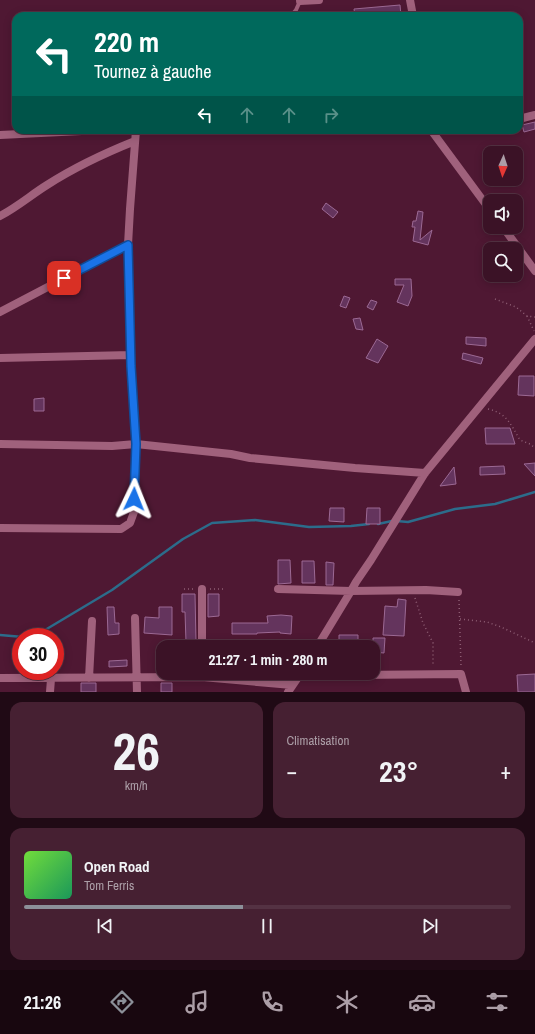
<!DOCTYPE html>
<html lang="fr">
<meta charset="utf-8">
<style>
:root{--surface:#3b1226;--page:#462032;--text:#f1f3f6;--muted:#ac9ea7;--line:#543243;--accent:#8c9099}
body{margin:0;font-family:"Archivo Narrow",sans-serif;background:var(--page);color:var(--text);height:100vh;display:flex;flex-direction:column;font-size:15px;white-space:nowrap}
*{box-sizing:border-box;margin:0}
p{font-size:13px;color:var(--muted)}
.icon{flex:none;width:22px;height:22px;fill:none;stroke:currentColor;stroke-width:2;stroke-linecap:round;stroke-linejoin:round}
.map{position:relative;height:692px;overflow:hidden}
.details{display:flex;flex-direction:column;gap:10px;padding:10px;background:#200a15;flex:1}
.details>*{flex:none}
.guide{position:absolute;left:12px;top:12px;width:511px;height:122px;border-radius:12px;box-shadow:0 2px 10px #0003,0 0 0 1px var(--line);background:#00695c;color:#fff;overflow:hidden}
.needle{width:26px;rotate:183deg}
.buttons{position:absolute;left:483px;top:146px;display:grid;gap:8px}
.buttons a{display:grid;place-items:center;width:40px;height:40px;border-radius:8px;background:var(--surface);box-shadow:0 2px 10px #0003,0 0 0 1px var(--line);font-size:20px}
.speed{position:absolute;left:12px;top:628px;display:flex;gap:8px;font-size:20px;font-weight:700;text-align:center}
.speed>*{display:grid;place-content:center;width:52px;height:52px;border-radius:50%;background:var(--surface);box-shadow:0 2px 10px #0003,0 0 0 1px var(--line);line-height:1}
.speed .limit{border:6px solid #d22;background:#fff;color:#111}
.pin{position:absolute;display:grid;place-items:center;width:34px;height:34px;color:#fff;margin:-17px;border-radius:8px;box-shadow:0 2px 6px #0006}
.me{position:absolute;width:44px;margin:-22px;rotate:2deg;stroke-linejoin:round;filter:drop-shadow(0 0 3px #0008)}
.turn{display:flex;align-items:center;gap:14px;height:84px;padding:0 16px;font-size:18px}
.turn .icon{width:52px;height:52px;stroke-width:2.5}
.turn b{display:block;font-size:28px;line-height:34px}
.lanes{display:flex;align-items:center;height:38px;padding:0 16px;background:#0003;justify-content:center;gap:20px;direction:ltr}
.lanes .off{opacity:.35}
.big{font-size:30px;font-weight:800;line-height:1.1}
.details .card{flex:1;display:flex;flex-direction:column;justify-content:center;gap:6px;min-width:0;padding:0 14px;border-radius:12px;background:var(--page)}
.details .dial{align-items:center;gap:0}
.dial b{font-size:52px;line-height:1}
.song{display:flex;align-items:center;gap:12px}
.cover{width:48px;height:48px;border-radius:6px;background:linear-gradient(135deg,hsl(100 70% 55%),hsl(150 70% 35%))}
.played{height:4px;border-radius:2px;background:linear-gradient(90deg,var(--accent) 45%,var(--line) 45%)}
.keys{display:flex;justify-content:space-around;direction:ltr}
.heat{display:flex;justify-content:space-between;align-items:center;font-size:22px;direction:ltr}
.details .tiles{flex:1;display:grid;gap:10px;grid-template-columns:1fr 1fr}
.card:last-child{grid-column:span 2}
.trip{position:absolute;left:156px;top:640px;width:224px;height:40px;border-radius:12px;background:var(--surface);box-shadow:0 2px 10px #0003,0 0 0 1px var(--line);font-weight:800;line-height:40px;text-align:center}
.dock{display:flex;height:64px;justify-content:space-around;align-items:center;background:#18070f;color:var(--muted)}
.dock .icon{width:28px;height:28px}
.dock .active{color:var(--accent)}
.dock b{font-size:18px;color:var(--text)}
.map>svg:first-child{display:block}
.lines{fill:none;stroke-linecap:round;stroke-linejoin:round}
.stream{stroke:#2c6c8b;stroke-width:2.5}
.building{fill:#64345d;stroke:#9c6994}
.path{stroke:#8e5e74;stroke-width:1.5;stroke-dasharray:1 3;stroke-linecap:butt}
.service{stroke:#a0617c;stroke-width:4}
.minor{stroke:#a0617c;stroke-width:8}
.route-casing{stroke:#114b97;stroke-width:10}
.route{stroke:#1a73e8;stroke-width:7}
</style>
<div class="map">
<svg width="535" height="692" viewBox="0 0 535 692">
<rect width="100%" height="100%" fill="#4f1833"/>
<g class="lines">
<path class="stream" d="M397 521 408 522 455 509 495 504 535 492
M378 524 392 521
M0 635 23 637 40 633 112 590 183 539 212 523 255 520 309 527 351 526 369 524"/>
</g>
<path class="building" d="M400 5 401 16H355L354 9Z
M535 122V129L524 132 522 125Z
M326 203 338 212 333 218 322 209Z
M418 211 423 212 420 240 432 230 428 245 413 241 415 227H412L413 221H416Z
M395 279H411L412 296 408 306 397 302 404 285H395Z
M344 296 350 298 346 308 340 306Z
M371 300 377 302 373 310 367 307Z
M360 318 363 330 356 329 353 319Z
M466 337 486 338V346L466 344Z
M377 339 388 346 378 363 366 358Z
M463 353 483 358 481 364 462 359Z
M519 376H534V396L518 395Z
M44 398V411H34V399Z
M485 428H510L515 444H486Z
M535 463V476L524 464Z
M504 466 505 474 480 475V467Z
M454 467 456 484 440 486Z
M330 508H344V522L329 521Z
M367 508H380V524H366Z
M278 560H290L291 583 278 584Z
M302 561H314L315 583H302Z
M326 562 334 563 333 585H326Z
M182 594H195L196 642H186L185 612H182Z
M208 594H219V616L208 617Z
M398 599 406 600 404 636 383 635 385 606 397 607Z
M107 607H114L115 623H119V634L108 635Z
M159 607H172V635L144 633 145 617 159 618Z
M281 615 292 616 291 634 280 633V632L257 633V634H232V623H268L267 616Z
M339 635H358V647H339Z
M373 638H385L384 653 373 652Z
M127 660V666L109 667V661Z
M535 674V692H518L517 675Z
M81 683H96V692H81Z
M161 683H172V692H161Z"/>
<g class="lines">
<path class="path" d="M495 299 516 307 527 316 535 317
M527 316 534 331
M488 409C507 413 511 425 520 440L530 444 535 448
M184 589H194
M210 589H224
M415 598 423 623 433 643V666
M459 600 461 666
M460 619 487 622 501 627 535 643"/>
<path class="service" d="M291 16 296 10 300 1"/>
<path class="minor" d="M300 0V1L319 0
M410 0 413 16
M519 119 535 115
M169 130H175
M431 130 490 210
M0 135 102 130
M0 216C17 207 31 195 47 185 75 167 105 153 135 141
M503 227 535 271
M0 312 128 245
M0 358 131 355
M0 444 112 446 136 444 231 454 250 458 355 468 425 473
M0 528 121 529 130 523 134 512 136 444 131 366 128 245 130 209 136 130
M202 589V647
M278 589 351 591 426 590 458 592
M135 618 137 692
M317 647 351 591 356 582 371 560 425 473 535 339
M324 673 354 675 461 674 466 692
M0 678 202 677 292 685
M89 678 92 621
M50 692 51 679
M288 692 301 673"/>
</g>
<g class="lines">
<g class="route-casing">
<path id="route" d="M64 278 128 245 131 366 136 444 134 499"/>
</g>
<use href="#route" class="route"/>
</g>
</svg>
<div class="buttons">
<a><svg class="needle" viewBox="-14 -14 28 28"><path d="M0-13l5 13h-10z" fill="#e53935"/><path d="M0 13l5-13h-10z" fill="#ac9ea7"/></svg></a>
<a><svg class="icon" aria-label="sound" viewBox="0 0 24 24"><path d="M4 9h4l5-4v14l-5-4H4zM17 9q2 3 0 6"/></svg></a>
<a><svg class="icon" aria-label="search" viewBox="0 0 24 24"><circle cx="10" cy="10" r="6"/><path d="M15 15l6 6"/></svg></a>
</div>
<div class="speed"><div class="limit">30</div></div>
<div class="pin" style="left:64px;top:278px;background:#d93025"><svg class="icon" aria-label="arrive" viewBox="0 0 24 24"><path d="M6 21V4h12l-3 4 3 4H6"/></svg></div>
<svg class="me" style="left:134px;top:499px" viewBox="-20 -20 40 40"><path d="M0-17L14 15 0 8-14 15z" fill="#1a73e8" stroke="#fff" stroke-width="4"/></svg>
<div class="trip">21:27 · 1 min · 280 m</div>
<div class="guide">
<div class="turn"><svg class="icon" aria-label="left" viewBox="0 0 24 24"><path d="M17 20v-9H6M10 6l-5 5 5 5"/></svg><div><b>220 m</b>Tournez à gauche</div></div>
<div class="lanes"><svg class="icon" aria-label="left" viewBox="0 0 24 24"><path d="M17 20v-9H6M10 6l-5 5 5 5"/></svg><svg class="icon off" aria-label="ahead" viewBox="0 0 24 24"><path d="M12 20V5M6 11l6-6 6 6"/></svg><svg class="icon off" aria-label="ahead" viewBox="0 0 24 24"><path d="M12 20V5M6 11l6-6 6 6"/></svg><svg class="icon off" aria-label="right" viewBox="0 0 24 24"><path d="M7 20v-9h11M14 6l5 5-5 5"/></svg></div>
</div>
</div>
<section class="details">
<div class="tiles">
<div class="card dial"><b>26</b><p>km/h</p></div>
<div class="card"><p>Climatisation</p>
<div class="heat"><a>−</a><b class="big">23°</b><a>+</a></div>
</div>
<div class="card">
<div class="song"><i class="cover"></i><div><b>Open Road</b><p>Tom Ferris</p></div></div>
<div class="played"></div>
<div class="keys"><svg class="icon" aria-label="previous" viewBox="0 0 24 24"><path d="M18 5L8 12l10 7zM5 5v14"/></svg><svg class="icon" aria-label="pause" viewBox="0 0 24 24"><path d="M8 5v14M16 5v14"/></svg><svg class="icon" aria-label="next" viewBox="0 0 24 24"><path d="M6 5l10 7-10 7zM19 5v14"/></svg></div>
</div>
</div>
</section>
<nav class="dock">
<b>21:26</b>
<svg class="icon active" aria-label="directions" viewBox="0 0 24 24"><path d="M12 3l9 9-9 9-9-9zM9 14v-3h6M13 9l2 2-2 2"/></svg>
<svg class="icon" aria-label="music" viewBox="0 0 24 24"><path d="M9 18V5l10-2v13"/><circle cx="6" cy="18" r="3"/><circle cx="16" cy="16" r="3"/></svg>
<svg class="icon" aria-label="phone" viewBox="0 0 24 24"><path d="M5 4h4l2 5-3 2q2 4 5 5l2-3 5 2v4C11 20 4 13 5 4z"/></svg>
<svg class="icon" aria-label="climate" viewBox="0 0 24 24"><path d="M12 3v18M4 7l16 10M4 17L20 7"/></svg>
<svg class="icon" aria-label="car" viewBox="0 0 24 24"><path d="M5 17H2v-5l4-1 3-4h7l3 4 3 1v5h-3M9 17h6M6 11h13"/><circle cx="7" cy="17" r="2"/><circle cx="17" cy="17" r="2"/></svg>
<svg class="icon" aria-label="filters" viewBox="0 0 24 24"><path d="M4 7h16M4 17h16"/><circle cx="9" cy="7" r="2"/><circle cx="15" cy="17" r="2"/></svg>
</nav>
